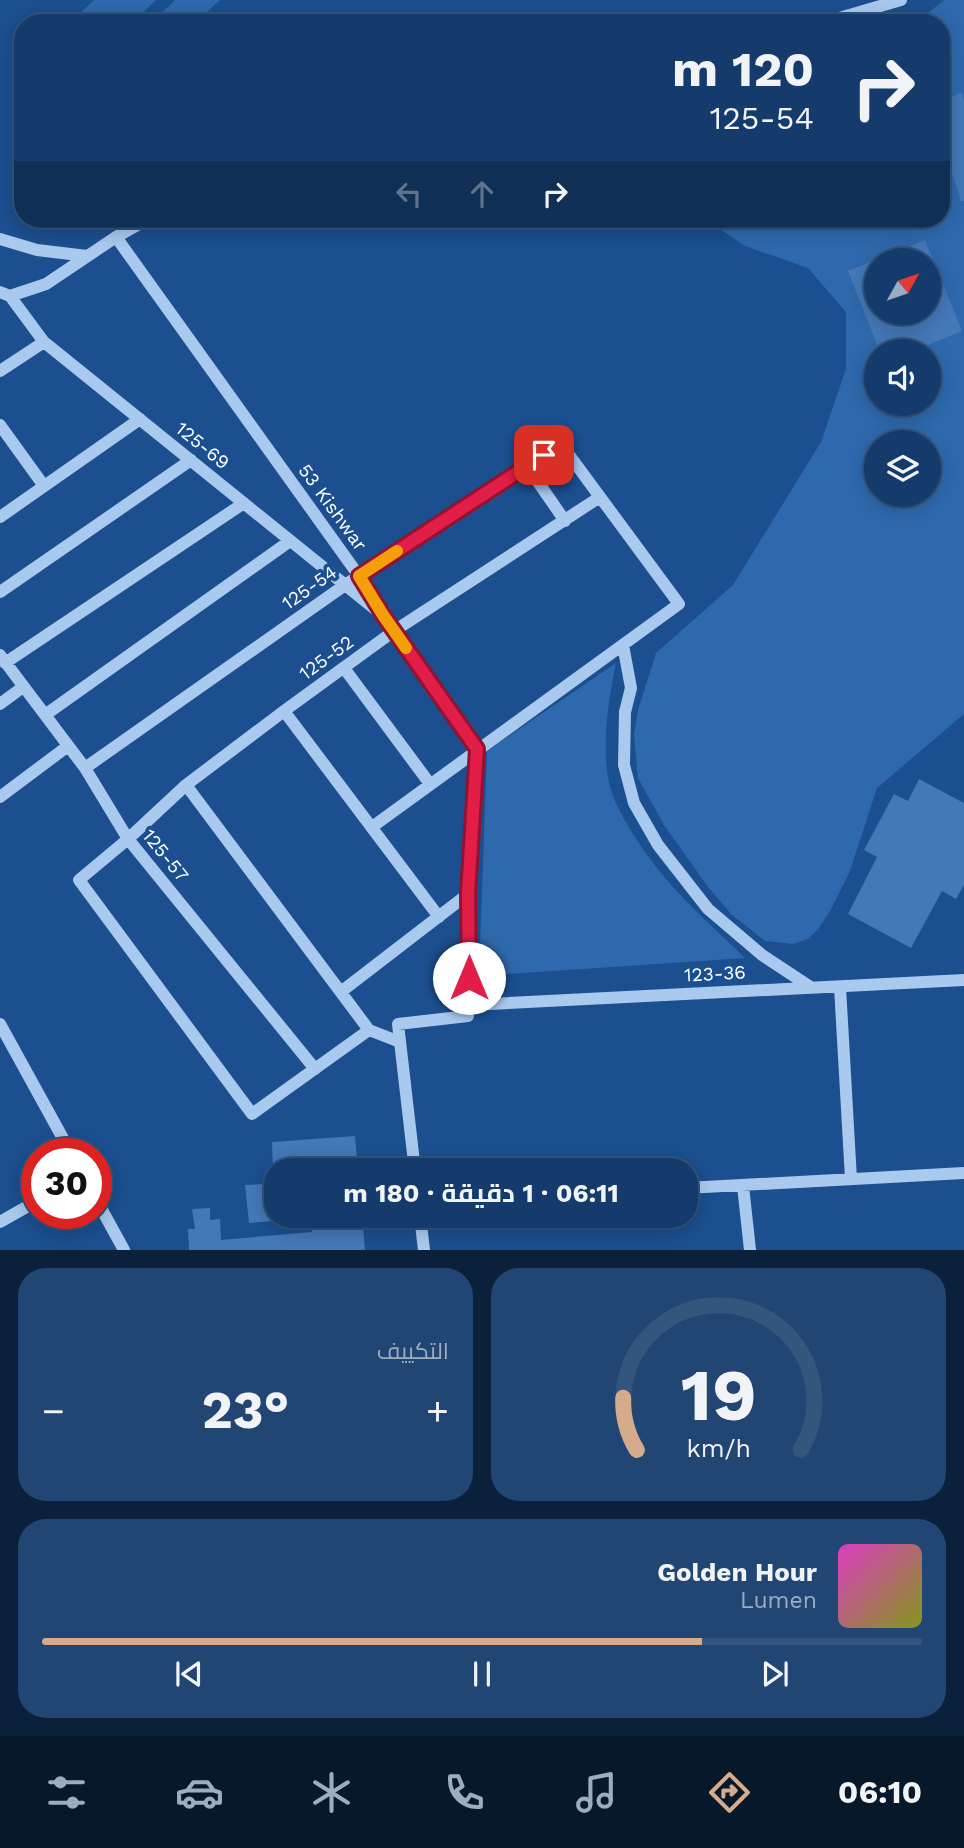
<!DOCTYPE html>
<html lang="ar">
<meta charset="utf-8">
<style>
:root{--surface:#143b6b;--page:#214673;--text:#f1f3f6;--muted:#9dadc1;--line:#33557e;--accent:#d6ab8b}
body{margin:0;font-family:"Work Sans",Cairo,sans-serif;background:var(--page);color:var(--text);direction:rtl;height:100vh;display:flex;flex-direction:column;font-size:26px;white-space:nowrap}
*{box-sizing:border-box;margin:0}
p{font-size:23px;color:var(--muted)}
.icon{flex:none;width:38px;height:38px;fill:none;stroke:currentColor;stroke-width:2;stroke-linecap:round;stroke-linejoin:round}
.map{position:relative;height:1250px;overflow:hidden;direction:ltr}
.details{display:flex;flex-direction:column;gap:18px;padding:18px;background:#0b203b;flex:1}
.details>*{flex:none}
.guide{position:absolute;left:14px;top:14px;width:936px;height:214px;border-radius:28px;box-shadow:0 4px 18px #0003,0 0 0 2px var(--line);direction:rtl;background:#143b6b;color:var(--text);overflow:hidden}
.needle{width:46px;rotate:50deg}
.controls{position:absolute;left:864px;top:248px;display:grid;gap:14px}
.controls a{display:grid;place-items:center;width:77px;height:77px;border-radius:50%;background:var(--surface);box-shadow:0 4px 18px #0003,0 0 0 2px var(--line);font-size:35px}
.speed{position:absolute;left:21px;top:1138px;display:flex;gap:14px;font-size:35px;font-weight:700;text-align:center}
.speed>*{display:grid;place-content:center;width:91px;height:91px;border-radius:50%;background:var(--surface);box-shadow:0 4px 18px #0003,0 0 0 2px var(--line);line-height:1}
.speed .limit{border:10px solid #d22;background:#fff;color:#111}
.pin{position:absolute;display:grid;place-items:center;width:60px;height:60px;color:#fff;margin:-30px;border-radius:14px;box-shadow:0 4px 10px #0006}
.me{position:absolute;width:77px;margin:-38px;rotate:0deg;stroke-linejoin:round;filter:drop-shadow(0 0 5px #0008)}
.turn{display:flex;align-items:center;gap:24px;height:147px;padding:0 21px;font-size:32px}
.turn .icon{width:91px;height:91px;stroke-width:2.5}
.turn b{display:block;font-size:49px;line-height:60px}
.lanes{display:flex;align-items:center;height:66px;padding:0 21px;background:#0003;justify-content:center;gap:35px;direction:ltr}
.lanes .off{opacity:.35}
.big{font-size:52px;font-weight:700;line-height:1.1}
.details .widget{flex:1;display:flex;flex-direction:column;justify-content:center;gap:10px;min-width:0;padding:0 24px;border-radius:28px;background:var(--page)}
.details .dial{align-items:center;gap:0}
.dial svg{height:182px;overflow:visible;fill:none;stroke:var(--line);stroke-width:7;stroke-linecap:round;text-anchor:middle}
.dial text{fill:var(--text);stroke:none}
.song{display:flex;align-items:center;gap:21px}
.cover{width:84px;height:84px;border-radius:10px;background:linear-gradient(135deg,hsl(310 70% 55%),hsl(70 70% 35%))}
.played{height:7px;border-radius:4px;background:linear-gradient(90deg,var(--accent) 75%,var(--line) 75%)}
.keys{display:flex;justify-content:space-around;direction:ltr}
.heat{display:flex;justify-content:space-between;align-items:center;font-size:38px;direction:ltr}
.details .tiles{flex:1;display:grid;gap:18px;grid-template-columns:1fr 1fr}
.widget:last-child{grid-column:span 2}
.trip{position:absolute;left:264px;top:1158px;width:434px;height:70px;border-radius:28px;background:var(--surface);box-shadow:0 4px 18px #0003,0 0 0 2px var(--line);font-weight:700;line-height:70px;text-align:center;direction:rtl}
.tabs{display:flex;height:112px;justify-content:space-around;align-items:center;background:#08182b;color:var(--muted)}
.tabs .icon{width:49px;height:49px}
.tabs .selected{color:var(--accent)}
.tabs b{font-size:32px;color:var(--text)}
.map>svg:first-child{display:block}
.green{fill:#2e69ad;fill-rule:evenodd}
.building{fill:#4478b7;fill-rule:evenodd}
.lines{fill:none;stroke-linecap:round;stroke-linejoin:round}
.minor{stroke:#a9c9ee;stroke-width:12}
.route-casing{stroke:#92132f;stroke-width:18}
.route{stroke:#e11d48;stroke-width:12}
.slow{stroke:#f59e0b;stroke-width:12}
.labels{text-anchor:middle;stroke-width:7;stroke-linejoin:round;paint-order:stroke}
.street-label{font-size:19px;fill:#fff;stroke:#1b4f8f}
</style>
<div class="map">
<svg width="964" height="1250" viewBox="0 0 964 1250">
<rect width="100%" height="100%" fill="#1b4f8f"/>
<path class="green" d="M94 0H156L132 23H70Z
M175 0H220L195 23H151Z
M944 0H964V714L877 788 850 871 830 911 819 928 808 939 793 944 765 941 731 914 708 887 664 825 638 778 634 734 638 710 656 653 733 585 821 442 846 369V312L808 268 745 246 705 219H942V23H916ZM877 261H929V313H877ZM877 352H929V404H877ZM877 443H929V495H877Z
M616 663C609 698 603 734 607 770 609 794 621 814 633 834 666 887 702 916 745 958L479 976 487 751Z"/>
<path class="building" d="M962 93 964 100V201H961L942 142V100Z
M925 240 962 331 911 352H880L848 271ZM877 261H929V313H877Z
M919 779 964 803V885L956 899 942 891 911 948 848 914 877 857 864 850 894 794 908 801Z
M355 1136 358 1171H306V1169L273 1171 272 1142Z
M268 1184 269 1195H276V1216H300V1219L249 1223 245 1185Z
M210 1208V1220L220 1219 221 1240 312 1232 311 1216H362L365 1250H189L188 1229H195L192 1209Z"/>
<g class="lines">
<path class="minor" d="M822 23 901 0
M116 237 359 576 382 615 477 749 468 894V1016L398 1024 415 1171
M0 239 37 250 87 256
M0 292 10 296 46 284 116 237 148 219
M10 296 44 342 375 609
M0 371 44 342
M0 425 44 486
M527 466 565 521
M0 517 140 419
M0 592 191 460
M623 645 631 688 625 712 624 765 634 803 658 845 708 909 762 955 809 986
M0 655 85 768 128 839 315 1069
M5 663 244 503
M344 668 430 784
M0 704 23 687
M284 711 439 917
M45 715 290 541
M85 768 345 585 561 444 679 604 372 827
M186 785 369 1030
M0 797 68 746
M840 987 851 1179
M342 991 468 894
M469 1005 964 980
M0 1024 71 1153
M369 1030 252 1114 79 880 128 839 186 785 284 711 394 631 600 497
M369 1030 400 1042
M743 1186 750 1250
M686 1188 964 1173
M96 1199 124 1250
M420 1216 424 1250
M0 1222 37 1201"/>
</g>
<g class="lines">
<g class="route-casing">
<path id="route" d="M469 978 468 894 477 749 383 615 359 576 544 455"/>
</g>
<use href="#route" class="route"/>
<path class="slow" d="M397 551 359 576 383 615 406 648"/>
</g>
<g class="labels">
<g class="street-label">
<text transform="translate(203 445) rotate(39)" y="7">125-69</text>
<text transform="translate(333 507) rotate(54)" y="7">53 Kishwar</text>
<text transform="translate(309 587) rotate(-35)" y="7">125-54</text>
<text transform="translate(326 657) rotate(-36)" y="7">125-52</text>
<text transform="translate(166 855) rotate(51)" y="7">125-57</text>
<text transform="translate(715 973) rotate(-3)" y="7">123-36</text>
</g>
</g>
</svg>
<div class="controls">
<a><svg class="needle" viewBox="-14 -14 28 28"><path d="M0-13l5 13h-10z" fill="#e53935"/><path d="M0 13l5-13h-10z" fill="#9dadc1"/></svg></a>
<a><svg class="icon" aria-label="sound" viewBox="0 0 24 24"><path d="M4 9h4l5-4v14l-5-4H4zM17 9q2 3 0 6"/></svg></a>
<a><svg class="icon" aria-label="layers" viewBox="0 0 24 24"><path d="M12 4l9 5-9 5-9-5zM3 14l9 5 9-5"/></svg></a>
</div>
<div class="speed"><div class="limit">30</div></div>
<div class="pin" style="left:544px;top:455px;background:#d93025"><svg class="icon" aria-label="arrive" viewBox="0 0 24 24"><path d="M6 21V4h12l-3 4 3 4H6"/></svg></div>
<svg class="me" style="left:469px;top:978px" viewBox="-20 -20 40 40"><circle r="19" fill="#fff"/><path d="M0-13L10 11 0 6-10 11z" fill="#e11d48"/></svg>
<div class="trip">06:11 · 1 دقيقة · 180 m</div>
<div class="guide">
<div class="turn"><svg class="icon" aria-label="right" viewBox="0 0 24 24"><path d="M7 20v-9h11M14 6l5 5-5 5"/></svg><div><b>120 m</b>125-54</div></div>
<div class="lanes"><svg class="icon off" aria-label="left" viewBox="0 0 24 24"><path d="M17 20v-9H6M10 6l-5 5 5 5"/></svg><svg class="icon off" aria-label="ahead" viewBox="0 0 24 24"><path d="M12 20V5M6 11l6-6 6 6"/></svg><svg class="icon" aria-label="right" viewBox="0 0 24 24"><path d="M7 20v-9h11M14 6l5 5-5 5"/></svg></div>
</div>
</div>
<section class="details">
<div class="tiles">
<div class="widget dial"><svg viewBox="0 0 100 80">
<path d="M14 69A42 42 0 1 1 86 69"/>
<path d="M14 69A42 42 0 0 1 8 46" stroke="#d6ab8b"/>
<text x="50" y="56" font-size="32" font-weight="700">19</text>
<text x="50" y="72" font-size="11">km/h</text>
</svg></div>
<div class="widget"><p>التكييف</p>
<div class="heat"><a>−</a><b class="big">23°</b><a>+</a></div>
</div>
<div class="widget">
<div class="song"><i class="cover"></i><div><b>Golden Hour</b><p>Lumen</p></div></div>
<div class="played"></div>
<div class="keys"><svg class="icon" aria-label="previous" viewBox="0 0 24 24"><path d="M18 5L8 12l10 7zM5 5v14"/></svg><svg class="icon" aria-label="pause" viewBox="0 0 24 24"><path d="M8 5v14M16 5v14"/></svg><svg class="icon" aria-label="next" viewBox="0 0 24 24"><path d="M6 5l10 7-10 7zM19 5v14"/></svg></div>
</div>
</div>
</section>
<nav class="tabs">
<b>06:10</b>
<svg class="icon selected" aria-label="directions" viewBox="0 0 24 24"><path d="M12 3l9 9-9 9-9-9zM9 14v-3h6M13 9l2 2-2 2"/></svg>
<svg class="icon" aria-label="music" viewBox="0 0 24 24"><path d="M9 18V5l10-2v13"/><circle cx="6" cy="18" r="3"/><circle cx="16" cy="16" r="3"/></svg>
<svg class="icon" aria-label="phone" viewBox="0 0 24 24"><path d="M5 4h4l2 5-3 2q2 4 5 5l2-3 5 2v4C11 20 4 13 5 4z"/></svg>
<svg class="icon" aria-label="climate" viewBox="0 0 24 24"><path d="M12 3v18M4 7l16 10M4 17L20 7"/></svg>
<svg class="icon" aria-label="car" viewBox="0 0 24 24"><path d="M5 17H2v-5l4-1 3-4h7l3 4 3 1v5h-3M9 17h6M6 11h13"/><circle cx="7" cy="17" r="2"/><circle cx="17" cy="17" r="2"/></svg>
<svg class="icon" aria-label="filters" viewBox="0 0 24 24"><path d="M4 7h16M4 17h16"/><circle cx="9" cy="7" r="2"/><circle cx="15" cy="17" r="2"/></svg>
</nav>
